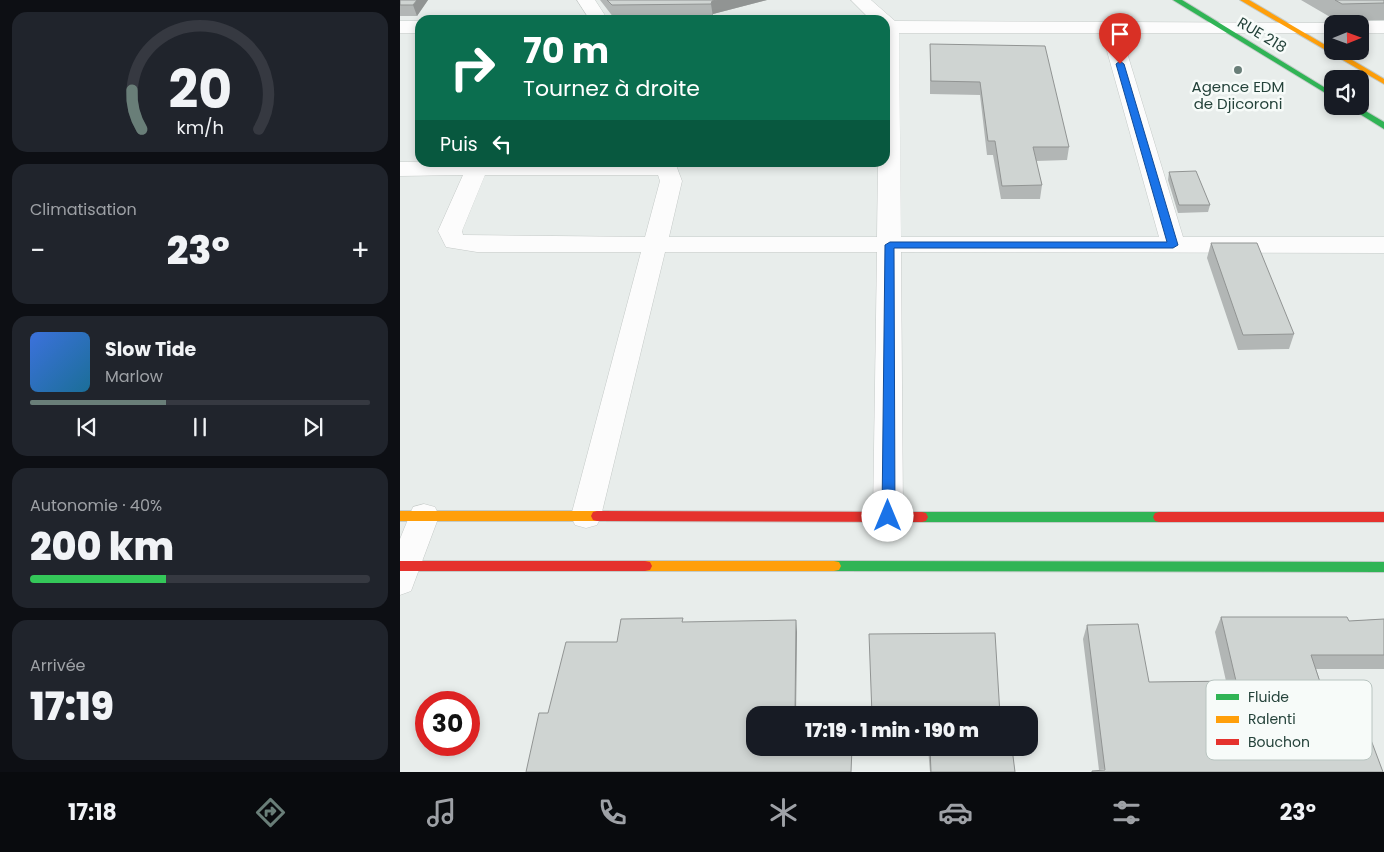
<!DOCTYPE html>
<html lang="fr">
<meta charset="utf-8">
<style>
:root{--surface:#171b24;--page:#20242c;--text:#f1f3f6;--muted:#9ea1a6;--line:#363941;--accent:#697e78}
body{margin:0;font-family:Poppins,sans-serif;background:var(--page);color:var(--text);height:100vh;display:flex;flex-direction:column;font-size:19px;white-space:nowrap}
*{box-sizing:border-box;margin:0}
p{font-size:16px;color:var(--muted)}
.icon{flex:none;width:28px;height:28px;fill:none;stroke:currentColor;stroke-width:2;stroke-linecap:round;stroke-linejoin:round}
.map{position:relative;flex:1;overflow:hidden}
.side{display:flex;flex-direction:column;gap:12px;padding:12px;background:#0d0f14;width:400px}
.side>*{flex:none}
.guide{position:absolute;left:15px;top:15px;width:475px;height:152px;border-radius:15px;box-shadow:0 2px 8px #0003;background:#0b6e4f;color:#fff;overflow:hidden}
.needle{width:32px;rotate:89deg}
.fabs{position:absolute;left:924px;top:15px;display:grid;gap:10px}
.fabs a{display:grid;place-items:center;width:45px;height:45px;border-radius:10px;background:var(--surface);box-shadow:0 2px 8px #0003;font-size:25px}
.speed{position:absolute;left:15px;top:691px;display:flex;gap:10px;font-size:25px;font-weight:700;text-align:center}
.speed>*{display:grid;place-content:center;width:65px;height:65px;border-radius:50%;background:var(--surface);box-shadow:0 2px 8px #0003;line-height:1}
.speed .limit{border:8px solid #d22;background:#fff;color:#111}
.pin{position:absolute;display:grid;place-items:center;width:42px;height:42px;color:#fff;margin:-51px -21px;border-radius:50% 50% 50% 0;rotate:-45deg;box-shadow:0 0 5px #0007}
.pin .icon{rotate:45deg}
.me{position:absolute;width:55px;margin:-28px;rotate:0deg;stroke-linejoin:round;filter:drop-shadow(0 0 4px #0008)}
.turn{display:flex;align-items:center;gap:18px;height:105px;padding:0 25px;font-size:22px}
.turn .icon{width:65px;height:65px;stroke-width:2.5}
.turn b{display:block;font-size:35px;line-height:42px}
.then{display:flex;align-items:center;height:48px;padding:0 25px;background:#0003;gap:10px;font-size:19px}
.big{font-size:38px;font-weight:800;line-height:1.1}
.side .card{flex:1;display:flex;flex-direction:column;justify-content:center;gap:8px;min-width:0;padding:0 18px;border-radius:15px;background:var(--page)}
.side .dial{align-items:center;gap:0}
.dial svg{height:130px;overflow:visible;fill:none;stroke:var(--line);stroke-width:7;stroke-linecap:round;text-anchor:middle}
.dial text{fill:var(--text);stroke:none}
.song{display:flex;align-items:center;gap:15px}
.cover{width:60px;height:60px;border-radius:8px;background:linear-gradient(135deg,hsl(220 70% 55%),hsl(200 70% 35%))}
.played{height:5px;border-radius:2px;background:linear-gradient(90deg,var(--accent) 40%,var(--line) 40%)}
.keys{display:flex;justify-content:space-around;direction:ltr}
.heat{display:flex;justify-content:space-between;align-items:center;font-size:28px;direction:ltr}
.charge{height:8px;border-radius:4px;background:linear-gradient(90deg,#34c759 40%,var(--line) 0)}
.trip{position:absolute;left:346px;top:706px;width:292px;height:50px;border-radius:15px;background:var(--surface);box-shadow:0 2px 8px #0003;font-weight:800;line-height:50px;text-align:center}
.menu{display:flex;height:80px;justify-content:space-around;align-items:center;background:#090b0e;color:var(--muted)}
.menu .icon{width:35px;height:35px}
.menu .selected{color:var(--accent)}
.menu b{font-size:22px;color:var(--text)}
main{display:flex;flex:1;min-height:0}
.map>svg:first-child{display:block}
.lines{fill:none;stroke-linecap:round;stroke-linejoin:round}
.street-casing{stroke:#c5cac8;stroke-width:1}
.fast-casing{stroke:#c3cbc8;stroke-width:2}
.slow-casing{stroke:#c3cbc8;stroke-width:2}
.jam-casing{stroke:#c3cbc8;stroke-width:2}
.street{fill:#fcfcfc;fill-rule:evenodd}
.fast{fill:#30b455;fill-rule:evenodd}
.slow{fill:#ff9f0a;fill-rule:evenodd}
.jam{fill:#e5322d;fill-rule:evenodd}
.wall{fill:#b2b6b5}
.shaded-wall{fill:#919493}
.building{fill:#cfd4d2;stroke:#919493}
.route{fill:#1a73e8;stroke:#114b97}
.poi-dot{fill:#697e78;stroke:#f7fbf9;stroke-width:2}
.labels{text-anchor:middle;stroke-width:5;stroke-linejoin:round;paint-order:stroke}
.far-street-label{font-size:15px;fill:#24423a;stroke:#f7fbf9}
.far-poi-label{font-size:15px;fill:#24423a;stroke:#f7fbf9}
.key{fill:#f7fbf9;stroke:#b8c4c0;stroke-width:1}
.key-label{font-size:14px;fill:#24423a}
</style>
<main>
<section class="side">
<div class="card dial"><svg viewBox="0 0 100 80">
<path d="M14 69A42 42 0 1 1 86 69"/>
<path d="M14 69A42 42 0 0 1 8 45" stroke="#697e78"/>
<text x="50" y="56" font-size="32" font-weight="700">20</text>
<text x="50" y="72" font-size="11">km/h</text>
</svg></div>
<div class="card"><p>Climatisation</p>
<div class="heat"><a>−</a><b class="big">23°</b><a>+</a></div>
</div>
<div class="card">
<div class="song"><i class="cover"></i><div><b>Slow Tide</b><p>Marlow</p></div></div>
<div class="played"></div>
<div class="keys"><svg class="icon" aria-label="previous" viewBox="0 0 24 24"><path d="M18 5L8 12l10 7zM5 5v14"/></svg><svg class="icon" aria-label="pause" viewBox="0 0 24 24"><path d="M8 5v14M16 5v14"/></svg><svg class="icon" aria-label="next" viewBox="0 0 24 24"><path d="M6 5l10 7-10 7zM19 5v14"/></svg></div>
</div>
<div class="card"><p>Autonomie · 40%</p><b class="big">200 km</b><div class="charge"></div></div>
<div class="card"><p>Arrivée</p><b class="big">17:19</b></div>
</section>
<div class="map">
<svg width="984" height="772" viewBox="0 0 984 772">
<rect width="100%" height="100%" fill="#e8edeb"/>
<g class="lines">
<g class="street-casing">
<path id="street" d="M177 0H195L208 20H190Z
M451 0H471L495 21 939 23 932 24V33H721L783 237H984V253L501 252 503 516 499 525 488 528 477 525 473 516 477 252H265L201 516 197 525 186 528 175 525 171 516 241 252H77L46 247 38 231 63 175 0 176V162L268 163 276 165 282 181 269 237H477L478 162H485V20H471ZM499 33H702L759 237H501ZM85 175H258L260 181 245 237 63 235 62 231Z
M0 21H20V33H0Z
M960 21H984V33H960V24H953Z
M24 504 35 507 39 516 11 591 0 595V539L13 507Z"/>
</g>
<g class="fast-casing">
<path id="fast" d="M773 0H782L932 92V97Z
M947 106H957L984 122V129Z
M522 512H759L763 513 765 517 763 521 759 522H522L518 521 516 517 518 513Z
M434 561 984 562V572L434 571 429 570 427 566 429 562Z"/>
</g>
<g class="slow-casing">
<path id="slow" d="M840 0H849L932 49V51H937L984 79V84Z
M0 511H197L201 512 203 516 201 520 197 521H0Z
M245 561H434L439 562 441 566 439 570 434 571H245L240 570 238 566 240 562Z"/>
</g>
<g class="jam-casing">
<path id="jam" d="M197 511 522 512 526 513 528 517 526 521 522 522 197 521 193 520 191 516 193 512Z
M759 512H984V522H759L755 521 753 517 755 513Z
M0 561H245L250 562 252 566 250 570 245 571H0Z"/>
</g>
<use href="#street" class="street"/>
<use href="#fast" class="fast"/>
<use href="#slow" class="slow"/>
<use href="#jam" class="jam"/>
</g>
<path class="wall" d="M0 0H28L17 16H0Z
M200 0H367L313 14V17L214 18Z
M901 0H984V20L937 21Z
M530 44 669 147 667 160 636 161 642 185 640 199H601L593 155H587L580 95 530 94Z
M769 172 810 205 808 212 778 213 768 180Z
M811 243 894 334 889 349 838 350 807 258Z
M821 617 949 621 984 619V669H916L937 733 699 770 683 639 687 625 749 682 826 681 815 632Z
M528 748H612L615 772H530Z"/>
<path class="shaded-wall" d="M17 0H28L17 16 13 5Z
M317 0H367L313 14V17L311 4 312 1Z
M396 620 397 632 396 715H395Z"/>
<path class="building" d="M0 0H17L13 5H0Z
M207 0H317L312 1 311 4 212 5Z
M935 0H984V3L942 4Z
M530 44 645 46 669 147H633L642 185 602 186 595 141H588L580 82 531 81Z
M796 171 810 205H779L769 172Z
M811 243H857L894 334 843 335Z
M821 617H947L949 621 984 619V655H911L937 733 968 732 983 772H692V771L705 770 687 625 738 624 749 682 836 681Z
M283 618 282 622 396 620 395 715H355V748H452L451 772H126L139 713H148L166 642H217L221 619Z
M595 633 600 715H472L469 634Z
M530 748H612L615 772H531Z"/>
<path class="route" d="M720 61 724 64 778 245 773 248H494L495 516 493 520H484L482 516 485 245 490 242H767L716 64Z"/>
<circle class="poi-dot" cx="838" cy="70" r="5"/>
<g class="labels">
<g class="far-street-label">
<text transform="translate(862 35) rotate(31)" y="5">RUE 218</text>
</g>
<g class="far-poi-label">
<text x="838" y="92">Agence EDM<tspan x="838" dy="17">de Djicoroni</tspan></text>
</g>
</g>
<rect x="806" y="680" width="166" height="80" rx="8" class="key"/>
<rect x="816" y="694" width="23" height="6" fill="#30b455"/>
<rect x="816" y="716" width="23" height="7" fill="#ff9f0a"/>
<rect x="816" y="739" width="23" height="6" fill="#e5322d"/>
<g class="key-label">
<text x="848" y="702">Fluide</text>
<text x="848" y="724">Ralenti</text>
<text x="848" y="747">Bouchon</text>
</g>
</svg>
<div class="fabs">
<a><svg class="needle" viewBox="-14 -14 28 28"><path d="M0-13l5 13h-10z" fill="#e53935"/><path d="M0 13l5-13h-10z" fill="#9ea1a6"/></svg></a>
<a><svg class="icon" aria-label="sound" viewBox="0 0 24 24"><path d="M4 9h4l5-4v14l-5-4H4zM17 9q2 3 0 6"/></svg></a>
</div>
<div class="speed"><div class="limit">30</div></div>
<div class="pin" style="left:720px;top:64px;background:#d93025"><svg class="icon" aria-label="arrive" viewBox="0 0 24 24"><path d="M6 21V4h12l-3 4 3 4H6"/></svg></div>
<svg class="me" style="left:488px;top:516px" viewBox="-20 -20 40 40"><circle r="19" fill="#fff"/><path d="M0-13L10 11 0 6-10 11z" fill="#1a73e8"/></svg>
<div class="trip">17:19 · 1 min · 190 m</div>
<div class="guide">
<div class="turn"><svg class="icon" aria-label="right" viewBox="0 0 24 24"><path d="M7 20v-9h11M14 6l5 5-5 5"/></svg><div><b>70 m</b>Tournez à droite</div></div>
<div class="then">Puis<svg class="icon" aria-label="left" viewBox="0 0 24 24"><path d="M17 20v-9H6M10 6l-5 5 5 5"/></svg></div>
</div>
</div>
</main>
<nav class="menu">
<b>17:18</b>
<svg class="icon selected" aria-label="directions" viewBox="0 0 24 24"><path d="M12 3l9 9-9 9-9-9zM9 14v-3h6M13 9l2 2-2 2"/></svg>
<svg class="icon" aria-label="music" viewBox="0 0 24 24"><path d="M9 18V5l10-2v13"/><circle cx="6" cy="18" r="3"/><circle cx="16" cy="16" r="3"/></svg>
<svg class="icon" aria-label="phone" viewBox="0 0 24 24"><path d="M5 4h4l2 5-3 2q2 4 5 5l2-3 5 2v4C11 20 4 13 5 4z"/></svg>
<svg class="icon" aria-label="climate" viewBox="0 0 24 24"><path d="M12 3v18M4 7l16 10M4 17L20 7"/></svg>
<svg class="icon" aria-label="car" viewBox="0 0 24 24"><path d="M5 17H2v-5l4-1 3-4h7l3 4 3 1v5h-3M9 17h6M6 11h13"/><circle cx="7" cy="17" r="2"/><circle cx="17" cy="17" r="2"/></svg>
<svg class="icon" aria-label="filters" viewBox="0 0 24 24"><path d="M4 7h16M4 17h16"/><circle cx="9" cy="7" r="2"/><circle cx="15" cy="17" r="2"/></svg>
<b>23°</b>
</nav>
